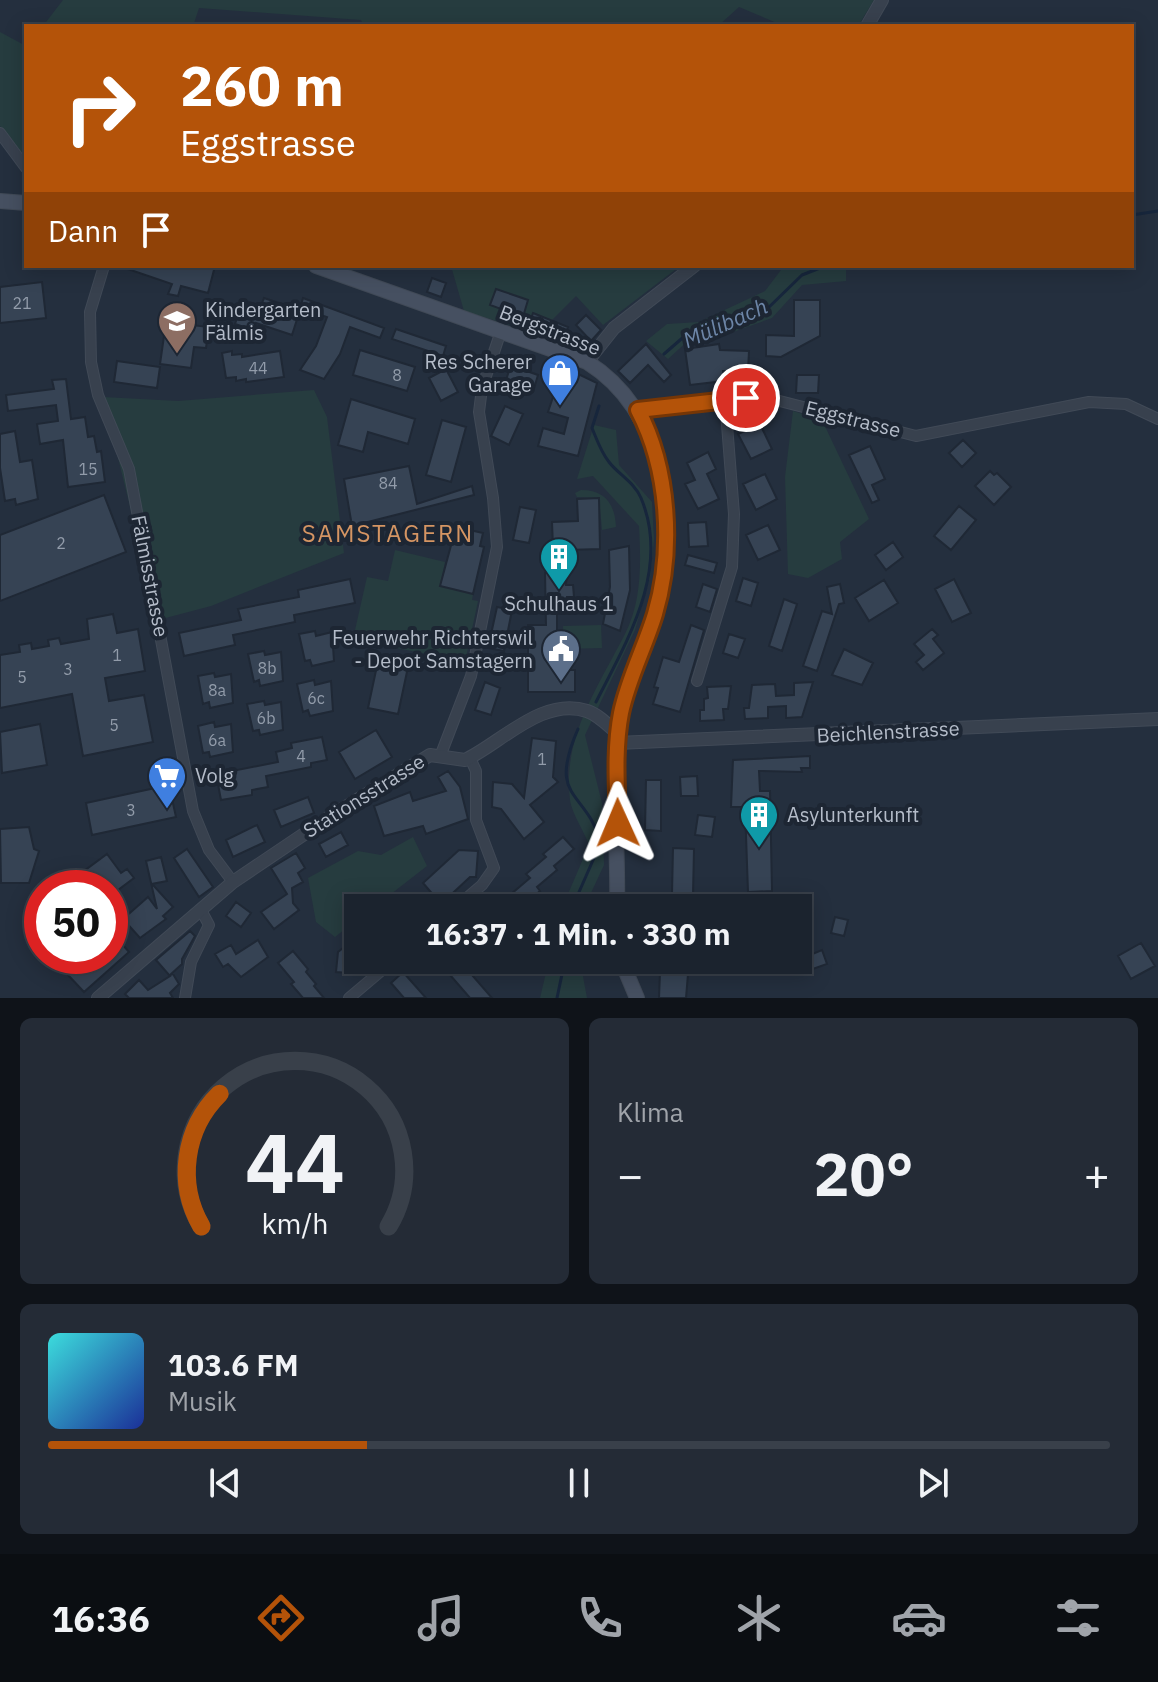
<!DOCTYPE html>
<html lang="de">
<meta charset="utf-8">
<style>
:root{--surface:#1b232e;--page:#242b36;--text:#f1f3f6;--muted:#a0a4aa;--line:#39404a;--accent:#b45309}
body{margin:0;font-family:"IBM Plex Sans",sans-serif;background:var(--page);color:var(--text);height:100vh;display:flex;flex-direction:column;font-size:30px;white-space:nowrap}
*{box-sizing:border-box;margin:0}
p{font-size:26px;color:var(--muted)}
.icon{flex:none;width:44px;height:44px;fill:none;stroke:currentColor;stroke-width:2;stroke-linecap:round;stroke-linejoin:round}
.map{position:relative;height:998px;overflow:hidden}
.sheet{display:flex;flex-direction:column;gap:20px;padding:20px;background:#0f1319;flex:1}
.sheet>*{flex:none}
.banner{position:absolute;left:24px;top:24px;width:1110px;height:244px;border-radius:0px;box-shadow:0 4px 20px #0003,0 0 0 2px var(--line);background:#b45309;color:#fff;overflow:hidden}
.speed{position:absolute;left:24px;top:870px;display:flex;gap:16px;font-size:40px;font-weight:700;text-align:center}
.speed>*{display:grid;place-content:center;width:104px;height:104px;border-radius:50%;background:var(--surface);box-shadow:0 4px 20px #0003,0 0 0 2px var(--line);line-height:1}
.speed .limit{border:12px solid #d22;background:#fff;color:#111}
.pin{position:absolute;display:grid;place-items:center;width:68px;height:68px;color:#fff;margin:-34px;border:4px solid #fff;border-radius:50%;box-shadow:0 2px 8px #0007}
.me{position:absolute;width:88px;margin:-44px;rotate:359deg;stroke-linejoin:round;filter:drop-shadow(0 0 6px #0008)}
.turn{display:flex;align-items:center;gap:28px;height:168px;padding:0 24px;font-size:36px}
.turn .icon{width:104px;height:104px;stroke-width:2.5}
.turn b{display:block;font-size:56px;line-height:68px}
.then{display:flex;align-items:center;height:76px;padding:0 24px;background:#0003;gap:16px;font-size:30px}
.big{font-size:60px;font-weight:700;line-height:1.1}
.sheet .card{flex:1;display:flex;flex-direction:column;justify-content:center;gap:12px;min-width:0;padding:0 28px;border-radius:12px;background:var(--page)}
.sheet .dial{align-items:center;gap:0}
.dial svg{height:208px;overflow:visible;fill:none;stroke:var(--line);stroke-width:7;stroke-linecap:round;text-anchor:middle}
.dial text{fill:var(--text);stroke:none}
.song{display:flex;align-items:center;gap:24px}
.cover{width:96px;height:96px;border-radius:12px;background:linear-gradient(135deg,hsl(180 70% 55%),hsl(230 70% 35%))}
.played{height:8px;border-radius:4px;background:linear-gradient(90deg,var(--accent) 30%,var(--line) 30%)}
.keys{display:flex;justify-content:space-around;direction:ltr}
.heat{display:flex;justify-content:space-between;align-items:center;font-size:44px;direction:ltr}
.sheet .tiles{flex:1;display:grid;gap:20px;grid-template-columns:1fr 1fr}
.card:last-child{grid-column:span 2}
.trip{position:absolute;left:344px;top:894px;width:468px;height:80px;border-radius:0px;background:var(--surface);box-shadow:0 4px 20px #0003,0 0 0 2px var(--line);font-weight:700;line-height:80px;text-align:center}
.menu{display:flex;height:128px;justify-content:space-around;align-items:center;background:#0b0e12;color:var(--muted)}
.menu .icon{width:56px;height:56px}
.menu .active{color:var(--accent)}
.menu b{font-size:36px;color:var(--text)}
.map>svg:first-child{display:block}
.green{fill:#263c3f}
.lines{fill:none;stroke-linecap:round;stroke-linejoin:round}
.stream{stroke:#17263c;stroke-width:3}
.building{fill:#364354;stroke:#1f2835;stroke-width:2}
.minor-casing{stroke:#414a57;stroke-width:12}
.tertiary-casing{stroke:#414a57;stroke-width:14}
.secondary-casing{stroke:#414a57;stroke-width:16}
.minor{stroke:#38414e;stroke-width:10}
.tertiary{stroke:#38414e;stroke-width:12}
.secondary{stroke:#465061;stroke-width:14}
.route-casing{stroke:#753606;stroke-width:20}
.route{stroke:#b45309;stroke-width:14}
.labels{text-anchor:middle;stroke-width:8;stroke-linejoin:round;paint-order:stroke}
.number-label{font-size:16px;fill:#929caa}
.poi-label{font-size:20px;fill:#b4bcc9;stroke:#1d2633;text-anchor:start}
.street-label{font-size:20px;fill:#b4bcc9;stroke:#1d2633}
.water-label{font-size:22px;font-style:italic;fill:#6d86a8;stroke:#1d2633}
.quarter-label{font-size:24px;letter-spacing:2px;fill:#d59563;stroke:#1d2633}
</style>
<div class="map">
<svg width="1158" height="998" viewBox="0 0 1158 998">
<rect width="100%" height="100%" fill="#242f3e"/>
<path class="green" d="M63 0H874L858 26H784L739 7 718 26H364L361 20 199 8 193 26H43Z
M0 32 26 46V160L0 126Z
M451 266H680L603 325 576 296 538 334 464 311Z
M790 266H846V281L802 285 772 318 722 336 691 338 668 359 646 341 667 324 699 322 765 291 781 270Z
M314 390 327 417 344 553 211 606 158 620 103 397 178 401Z
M793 411 822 420 869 519 840 542 842 559 808 578 788 574 785 477Z
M594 425 616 430 619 465 652 502 654 539 650 578 635 630 585 735 602 803 604 865 584 908H562L589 845C584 831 572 814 570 800 562 738 598 687 625 634 642 601 641 562 639 526L593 476 577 479Z
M581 490C605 490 615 504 616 527L602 530 599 498 577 497 575 493Z
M395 550 445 562 440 586 473 594 472 600 478 601 465 662 353 639 367 577 388 581Z
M601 625 602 648 564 649 563 626Z
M413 837 427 866 373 908H358V919L335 937 316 922 308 878 358 851 381 855Z
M549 960H580L587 998H540Z"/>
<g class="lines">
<path class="stream" d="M1132 215 1158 211
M664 354 687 334 765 311 802 275 825 266
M596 702C627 641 671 569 641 498 635 483 618 474 609 462 601 452 597 440 592 428L599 406
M572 908 601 842C585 789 547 800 578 729
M557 998 565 960"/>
</g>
<path class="building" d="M119 266H215L208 293 181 286 178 296 168 294 172 284Z
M432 278 446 283 441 297 427 292Z
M42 282 46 318 0 323V287Z
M496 289 528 300 523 317 490 305Z
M264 298 300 310 292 335 256 323 253 330 235 324 243 300 261 306Z
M303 298 384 328 380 338 350 327 340 354 324 379 300 370 316 346 327 317 300 308Z
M794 300H820V336L781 357 766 356V335L794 336Z
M533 313 568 327 565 337 529 325Z
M586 315 601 330 591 341 576 325Z
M166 322 209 327 206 348 194 347 191 368 160 364Z
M396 329 446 346 443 356 392 339Z
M646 344 671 375 664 382 648 365 630 383 618 371Z
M719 344 720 350 749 351 748 371H723L724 381 690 385 685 349Z
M360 350 415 367 407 391 353 375Z
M232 351V355L242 354V357L280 351 284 377 246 382V379L236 381V377L226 378 222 353Z
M117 361 160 367 157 388 114 382Z
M518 368 538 375 533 392 521 395 503 389 509 371Z
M446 369 458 392 441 401 429 378Z
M572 371 597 383 578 456 538 446 543 428 564 434 568 418 548 412 553 397 564 400Z
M797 375H819L818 393H796Z
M66 379 71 419 85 417 88 437 94 436 97 452 101 451 105 482 68 487 63 440 40 444 37 424 58 421 56 405 8 411 6 395 54 389 52 380Z
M351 399 415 419 408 444 368 432 363 452 338 445Z
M505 406 523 414 509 445 491 436Z
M442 420 466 427 451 482 426 475Z
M760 424 772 449 751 459 738 434Z
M15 431 20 462 32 460 38 499 16 505 15 499 5 501 0 468V434Z
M963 440 976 453 962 467 949 453Z
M870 446 885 479 872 485 879 500 872 503 849 455Z
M708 452 716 469 707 474 719 499 698 509 685 484 695 480 687 463Z
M409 466 417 504 472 486 474 495 352 526 344 479Z
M990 471 994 475 997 473 1011 487 994 505 975 486Z
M765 474 777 499 756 510 743 484Z
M104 495 126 552 0 601V535Z
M599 498 600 549 568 550 566 585H573L574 597H567V610H557V670H575V692H528V625H546L545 573H554L552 522 578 521 577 499Z
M959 506 976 520 951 550 934 536Z
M520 507 536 510 529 543 513 540Z
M706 522 708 546 689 547 688 523Z
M768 525 780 550 758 560 746 535Z
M456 527 483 533 480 546 484 547 473 594 440 586Z
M893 542 903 557 886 570 875 555Z
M629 546 630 590 620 631 603 624 610 587 609 550Z
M688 555 717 563 714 573 685 565Z
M743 578 758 583 751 606 736 601Z
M350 579 355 603 294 615 295 622 233 635 235 645 184 656 179 633 241 620 238 609 299 597 298 590Z
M954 579 971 613 952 622 935 589Z
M884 580 898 603 869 621 855 598Z
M703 584 717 589 710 612 696 607Z
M840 584 844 603 839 604 817 671 803 666 822 611 832 614 827 587Z
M784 599 797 604 782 651 769 646Z
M497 607 512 610 504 651 488 648Z
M113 614 117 633 138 629 145 671 105 678 109 701 144 695 153 742 83 756 72 694 0 708V655L20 652 19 645 31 643 32 649 49 646 48 640 59 638 61 644 89 639 87 619Z
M691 625 704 630 680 712 653 704 658 688 654 687 663 657 679 662Z
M932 629 938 635 933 639 944 653 923 670 916 662 924 655 914 644Z
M315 631 316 636 332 632 334 661 312 666 310 660 305 661 299 634Z
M729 634 745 639 738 658 723 653Z
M844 649 873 663 862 685 832 675Z
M264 651 265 655 281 652 283 681 260 686 259 680 254 682 248 654Z
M378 661 408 667 398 714 368 708Z
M214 673 215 677 231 674 233 703 210 708 209 702 203 704 198 676Z
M314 680 315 685 331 681 333 711 310 716 308 710 303 712 297 684Z
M485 682 500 688 491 715 475 710Z
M813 682 802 717 786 718V706L768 707V718L745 719 744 708H749L752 685 775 684 776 696 794 695V683Z
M731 686 728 709H723L724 720 700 721V710H704V699L708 698 707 687Z
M264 701 265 705 281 702 283 730 260 735 259 730 253 731 247 704Z
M214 722 215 727 231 724 233 752 210 757 209 752 203 753 198 726Z
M40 724 47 765 2 773 0 732Z
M376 730 392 757 355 779 339 752Z
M322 737 327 760 311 763V767L266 776 268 787 252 790V795L221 800 217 779 233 776 232 771 278 762 276 752 292 748 291 743Z
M532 738 556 741 553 777 558 782 530 805 544 822 524 839 501 809 492 807 493 782 512 784 524 798Z
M810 756V768H801L802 772 759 771 760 791H770L772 891 748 892 745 807H731L733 760Z
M448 771 460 787 468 819 426 834 423 826 384 836 374 806 410 792 413 801 446 791 438 777Z
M697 776 698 796H681L680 777Z
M646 780H661V831L645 830Z
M169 785 176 817 92 835 86 803Z
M308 797 314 813 281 827 274 810Z
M698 815 715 817 712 837 695 835Z
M257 825 265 842 233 857 226 840Z
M29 827 34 849 39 851 29 883H1L0 829Z
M341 832 348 845 326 857 319 844Z
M563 837 574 849 554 866 557 870 537 887 540 891 520 908 510 895 530 878 526 874 546 857 543 854Z
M673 848 694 849 693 895 672 894Z
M187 849 213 887 199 897 174 858Z
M459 850 478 851 476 877H470L441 904 423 883Z
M296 853 305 868 298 873 303 882 292 888 293 903 299 910 274 929 261 912 287 894 271 868Z
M107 854 121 873 127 869 134 878 110 896V888H78L86 881 80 874Z
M161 857 167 881 152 884 173 907 163 916 166 919 140 938 123 919 148 897 157 909 146 861Z
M236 902 251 913 241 927 226 916Z
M835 917 848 920 844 936 831 933Z
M42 919V953L25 934Z
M110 930 129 952 84 992 68 975 90 956H110Z
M190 931 195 936 182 959V964L170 975 173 974 179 984 170 993 173 998H129L125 994 139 980 148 990 170 976 156 960Z
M358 936 362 974 336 972 338 952Z
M258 940 268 957 241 977 228 964 223 967 215 954 231 945 236 954Z
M1141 943 1155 966 1131 979 1118 956Z
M822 950 827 964 810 970 805 957Z
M293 951 308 969 306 972 316 984 314 986 324 998H303L291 984 294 982 278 963Z
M437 960H459L492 998H470Z
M403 972 426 998H404L391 983Z
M660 972 688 974 686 998H659Z"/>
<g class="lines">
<g class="minor-casing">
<path id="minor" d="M0 133 26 168
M104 266 90 312 91 362 98 395 129 469 193 811 209 850 233 882
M638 410 768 398 916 436 1089 402 1126 404 1158 419
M697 681 732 567 734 514 725 399
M441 754 471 676 497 547 493 498 479 412 482 388 501 331
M455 908 482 885 494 868 476 820V771L470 758
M185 998 191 962 209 925 201 910
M349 998 394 960"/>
</g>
<g class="tertiary-casing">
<path id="tertiary" d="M867 26 882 0
M587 362 614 328 694 266
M617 743 1158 719
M98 998 233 882 328 818 430 755 465 760C501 743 543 696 587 711 599 715 609 726 618 734"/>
</g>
<g class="secondary-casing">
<path id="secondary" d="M0 201 26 203
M316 266 587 362C668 413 678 523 656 609 648 644 628 677 621 713 609 775 619 845 617 908
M621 960 637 998"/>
</g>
<use href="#minor" class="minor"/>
<use href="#tertiary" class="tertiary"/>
<use href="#secondary" class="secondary"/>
</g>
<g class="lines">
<g class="route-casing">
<path id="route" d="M618 823C617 787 614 749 621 713 628 679 645 647 655 614 674 550 669 469 638 410L746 398"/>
</g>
<use href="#route" class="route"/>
</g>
<defs>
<g id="school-pin" transform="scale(2)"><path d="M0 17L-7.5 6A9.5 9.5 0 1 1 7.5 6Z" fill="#8d6e63" stroke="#1d2633"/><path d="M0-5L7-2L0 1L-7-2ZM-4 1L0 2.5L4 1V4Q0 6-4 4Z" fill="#fff"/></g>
<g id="shop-pin" transform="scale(2)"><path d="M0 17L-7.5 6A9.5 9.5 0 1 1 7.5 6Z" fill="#3f7fe0" stroke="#1d2633"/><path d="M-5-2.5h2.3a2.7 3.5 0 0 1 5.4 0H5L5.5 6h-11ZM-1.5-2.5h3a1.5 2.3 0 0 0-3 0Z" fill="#fff"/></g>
<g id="building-pin" transform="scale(2)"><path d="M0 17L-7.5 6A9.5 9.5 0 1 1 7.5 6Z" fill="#0f9aa8" stroke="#1d2633"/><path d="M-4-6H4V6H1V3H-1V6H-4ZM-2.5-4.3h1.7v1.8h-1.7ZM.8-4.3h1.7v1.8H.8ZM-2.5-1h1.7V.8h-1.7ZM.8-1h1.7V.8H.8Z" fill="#fff"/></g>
<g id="civic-pin" transform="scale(2)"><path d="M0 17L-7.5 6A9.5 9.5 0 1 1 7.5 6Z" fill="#5c6f8a" stroke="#1d2633"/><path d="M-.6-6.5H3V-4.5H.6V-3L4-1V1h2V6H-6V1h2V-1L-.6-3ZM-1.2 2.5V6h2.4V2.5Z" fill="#fff"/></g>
<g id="supermarket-pin" transform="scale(2)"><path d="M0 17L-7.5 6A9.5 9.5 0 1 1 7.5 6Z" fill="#3f7fe0" stroke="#1d2633"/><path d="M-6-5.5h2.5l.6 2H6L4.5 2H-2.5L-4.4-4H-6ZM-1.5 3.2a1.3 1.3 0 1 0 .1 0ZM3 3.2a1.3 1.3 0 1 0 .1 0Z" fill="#fff"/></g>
</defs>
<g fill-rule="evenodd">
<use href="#school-pin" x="177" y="321"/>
<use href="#shop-pin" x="560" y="373"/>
<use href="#building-pin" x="559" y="557"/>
<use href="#civic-pin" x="561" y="649"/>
<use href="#supermarket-pin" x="167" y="776"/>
<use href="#building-pin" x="759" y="815"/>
</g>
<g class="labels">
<g class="number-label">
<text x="22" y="309">21</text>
<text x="258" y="374">44</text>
<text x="397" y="381">8</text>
<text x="88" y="475">15</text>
<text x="388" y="489">84</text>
<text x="61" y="549">2</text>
<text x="117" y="661">1</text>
<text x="267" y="674">8b</text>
<text x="68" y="675">3</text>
<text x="22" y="683">5</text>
<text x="217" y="696">8a</text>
<text x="316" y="704">6c</text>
<text x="266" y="724">6b</text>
<text x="114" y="731">5</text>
<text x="217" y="746">6a</text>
<text x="301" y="762">4</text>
<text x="542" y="765">1</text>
<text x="131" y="816">3</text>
</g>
<g class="poi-label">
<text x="205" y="317">Kindergarten<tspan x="205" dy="23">Fälmis</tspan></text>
<text x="532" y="369" text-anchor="end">Res Scherer<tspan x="532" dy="23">Garage</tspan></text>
<text x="559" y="611" text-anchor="middle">Schulhaus 1</text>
<text x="533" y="645" text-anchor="end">Feuerwehr Richterswil<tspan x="533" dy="23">- Depot Samstagern</tspan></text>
<text x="195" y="783">Volg</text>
<text x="787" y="822">Asylunterkunft</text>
</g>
<g class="street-label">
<text transform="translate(550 330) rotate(21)" y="7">Bergstrasse</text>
<text transform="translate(853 419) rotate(14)" y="7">Eggstrasse</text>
<text transform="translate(150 576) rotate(79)" y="7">Fälmisstrasse</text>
<text transform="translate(888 732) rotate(-3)" y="7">Beichlenstrasse</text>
<text transform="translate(364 796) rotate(-32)" y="7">Stationsstrasse</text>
</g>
<g class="water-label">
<text transform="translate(725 323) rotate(-24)" y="8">Mülibach</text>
</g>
<g class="quarter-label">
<text x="388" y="542">SAMSTAGERN</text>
</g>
</g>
</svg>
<div class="speed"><div class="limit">50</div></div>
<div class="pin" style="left:746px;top:398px;background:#d93025"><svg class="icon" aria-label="arrive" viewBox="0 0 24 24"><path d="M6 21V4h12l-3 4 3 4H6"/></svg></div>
<svg class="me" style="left:618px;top:823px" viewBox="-20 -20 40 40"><path d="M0-17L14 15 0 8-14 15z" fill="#b45309" stroke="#fff" stroke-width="4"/></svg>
<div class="trip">16:37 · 1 Min. · 330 m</div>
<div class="banner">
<div class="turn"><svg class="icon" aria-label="right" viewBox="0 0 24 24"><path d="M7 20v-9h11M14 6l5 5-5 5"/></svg><div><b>260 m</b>Eggstrasse</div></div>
<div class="then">Dann<svg class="icon" aria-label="arrive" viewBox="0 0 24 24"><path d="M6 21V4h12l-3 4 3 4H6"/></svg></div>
</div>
</div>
<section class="sheet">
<div class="tiles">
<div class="card dial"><svg viewBox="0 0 100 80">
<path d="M14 69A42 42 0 1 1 86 69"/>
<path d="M14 69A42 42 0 0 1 21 18" stroke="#b45309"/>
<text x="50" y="56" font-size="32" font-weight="700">44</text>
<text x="50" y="72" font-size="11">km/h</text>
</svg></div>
<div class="card"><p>Klima</p>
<div class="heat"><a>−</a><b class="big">20°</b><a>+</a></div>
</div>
<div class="card">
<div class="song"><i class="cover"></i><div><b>103.6 FM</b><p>Musik</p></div></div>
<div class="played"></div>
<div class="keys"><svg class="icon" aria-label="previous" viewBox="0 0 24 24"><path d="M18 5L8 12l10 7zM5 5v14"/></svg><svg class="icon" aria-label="pause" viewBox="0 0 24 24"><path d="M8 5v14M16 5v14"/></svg><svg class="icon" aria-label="next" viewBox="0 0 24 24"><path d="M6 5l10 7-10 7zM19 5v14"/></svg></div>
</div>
</div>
</section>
<nav class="menu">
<b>16:36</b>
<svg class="icon active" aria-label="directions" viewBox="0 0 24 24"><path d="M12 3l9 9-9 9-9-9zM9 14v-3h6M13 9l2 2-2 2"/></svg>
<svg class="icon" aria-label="music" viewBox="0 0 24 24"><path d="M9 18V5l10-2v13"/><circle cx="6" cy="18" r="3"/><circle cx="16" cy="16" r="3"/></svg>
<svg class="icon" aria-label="phone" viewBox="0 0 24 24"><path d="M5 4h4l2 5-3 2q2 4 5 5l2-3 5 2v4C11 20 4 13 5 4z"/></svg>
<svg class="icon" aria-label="climate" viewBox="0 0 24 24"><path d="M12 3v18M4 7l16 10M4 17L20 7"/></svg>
<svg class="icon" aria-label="car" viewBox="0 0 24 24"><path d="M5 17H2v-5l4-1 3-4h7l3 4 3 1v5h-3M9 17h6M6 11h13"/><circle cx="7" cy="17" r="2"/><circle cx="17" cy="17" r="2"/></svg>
<svg class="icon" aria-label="filters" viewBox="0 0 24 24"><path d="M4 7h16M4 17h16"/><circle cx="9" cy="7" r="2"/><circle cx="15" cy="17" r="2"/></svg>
</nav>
